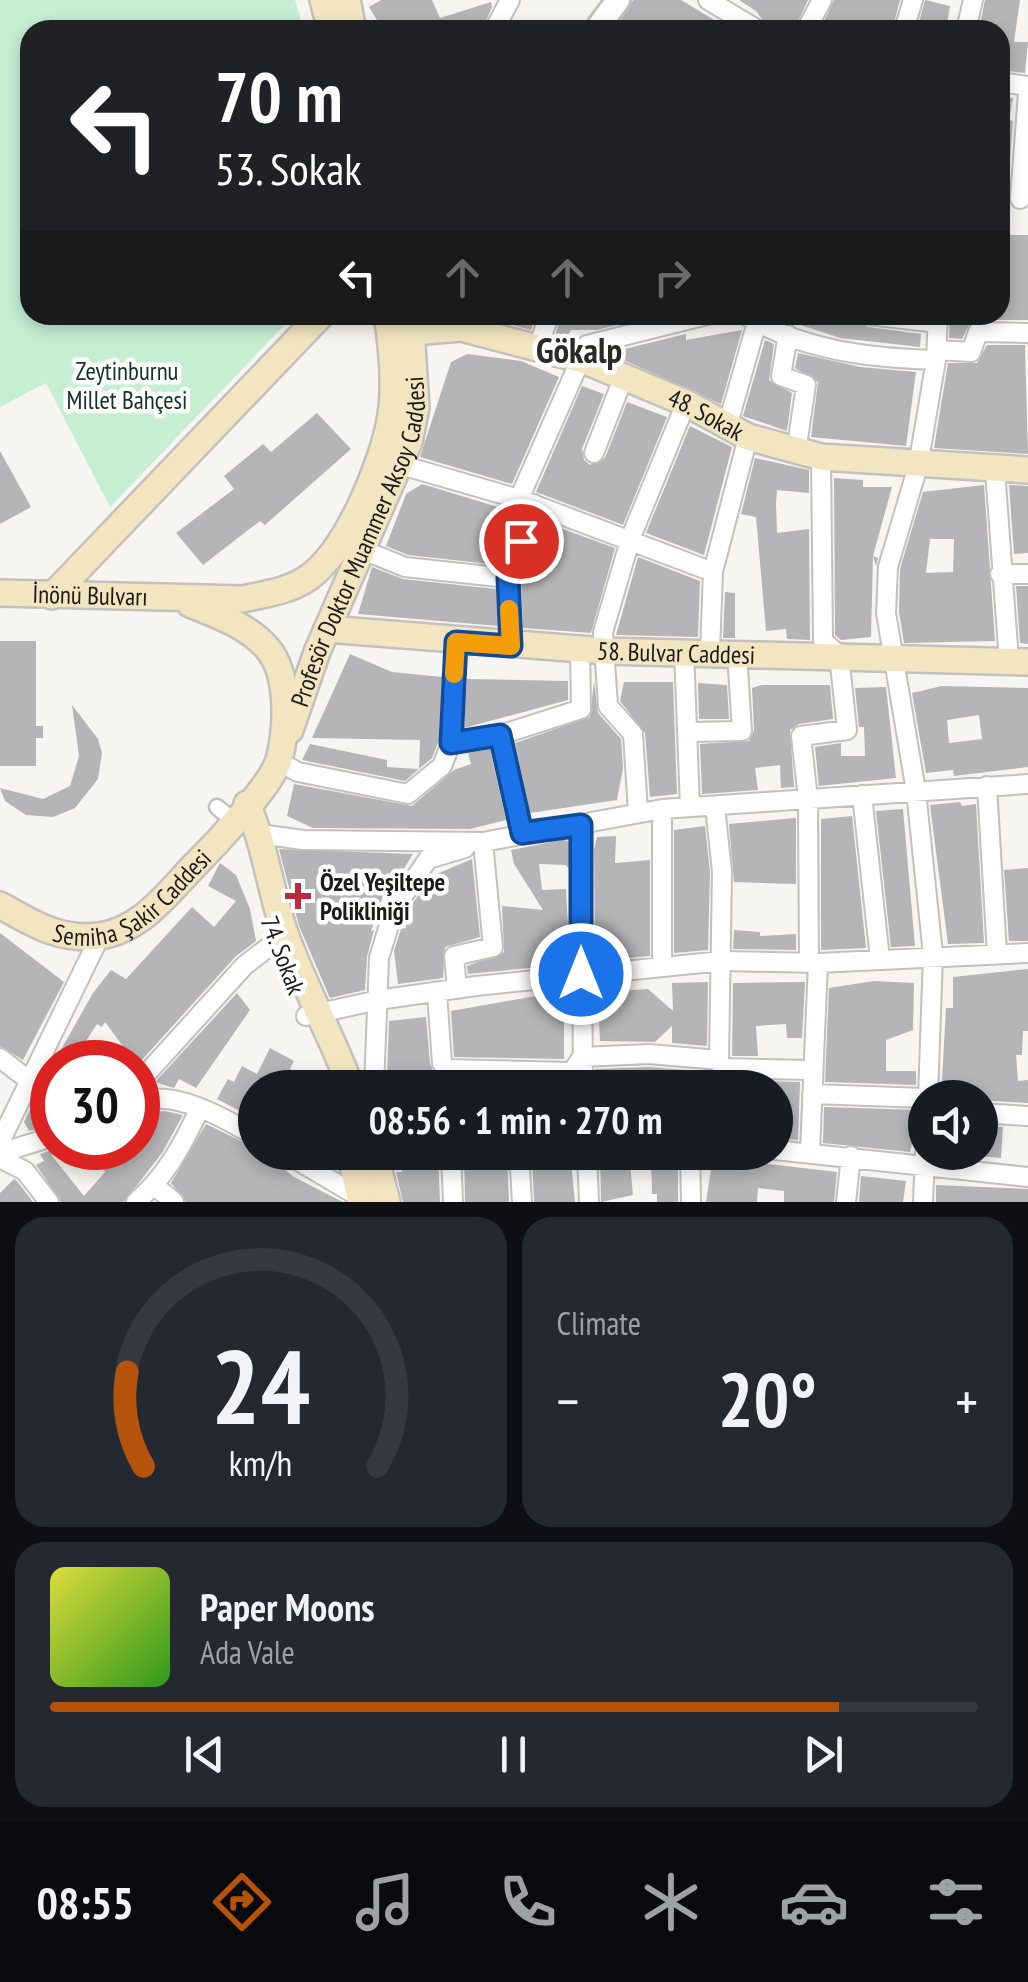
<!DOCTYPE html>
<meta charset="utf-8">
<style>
:root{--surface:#171b24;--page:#242831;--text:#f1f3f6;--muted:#9ea1a6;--line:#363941;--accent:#b45309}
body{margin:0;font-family:"PT Sans Narrow",sans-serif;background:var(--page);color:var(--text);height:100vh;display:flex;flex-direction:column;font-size:38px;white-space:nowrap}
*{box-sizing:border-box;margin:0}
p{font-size:32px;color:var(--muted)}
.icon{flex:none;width:55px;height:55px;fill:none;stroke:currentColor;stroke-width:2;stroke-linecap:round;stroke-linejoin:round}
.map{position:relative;height:1202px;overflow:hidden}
.panel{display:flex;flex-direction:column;gap:15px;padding:15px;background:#0d0f14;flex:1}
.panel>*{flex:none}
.guide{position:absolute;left:20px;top:20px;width:990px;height:305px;border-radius:30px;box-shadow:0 5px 15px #0003;background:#202124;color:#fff;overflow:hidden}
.fabs{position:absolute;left:908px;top:1080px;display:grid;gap:20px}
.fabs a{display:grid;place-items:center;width:90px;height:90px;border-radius:50%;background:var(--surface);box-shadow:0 5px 15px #0003;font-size:50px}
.speed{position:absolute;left:30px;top:1040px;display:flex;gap:20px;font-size:50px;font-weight:700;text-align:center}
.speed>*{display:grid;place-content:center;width:130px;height:130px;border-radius:50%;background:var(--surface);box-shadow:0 5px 15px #0003;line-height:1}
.speed .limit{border:15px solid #d22;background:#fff;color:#111}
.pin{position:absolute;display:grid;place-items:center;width:85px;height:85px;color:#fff;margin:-42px;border:5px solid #fff;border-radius:50%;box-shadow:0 2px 10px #0007}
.me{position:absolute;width:110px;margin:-55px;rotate:0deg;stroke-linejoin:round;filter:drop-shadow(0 0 8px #0008)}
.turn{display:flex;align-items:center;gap:35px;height:210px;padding:0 30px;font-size:45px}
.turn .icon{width:130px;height:130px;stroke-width:2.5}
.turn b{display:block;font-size:70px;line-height:85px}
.lanes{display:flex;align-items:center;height:95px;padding:0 30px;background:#0003;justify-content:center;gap:50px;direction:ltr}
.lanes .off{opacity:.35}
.big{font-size:75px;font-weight:600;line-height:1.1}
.panel .tile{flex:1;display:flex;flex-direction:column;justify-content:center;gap:15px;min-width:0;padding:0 35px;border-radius:30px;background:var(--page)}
.panel .dial{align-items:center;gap:0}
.dial svg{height:260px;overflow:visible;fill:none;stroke:var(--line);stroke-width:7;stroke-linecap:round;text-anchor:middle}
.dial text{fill:var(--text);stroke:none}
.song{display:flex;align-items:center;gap:30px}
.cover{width:120px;height:120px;border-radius:15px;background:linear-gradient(135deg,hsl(60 70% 55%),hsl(110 70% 35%))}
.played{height:10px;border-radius:5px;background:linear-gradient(90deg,var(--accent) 85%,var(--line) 85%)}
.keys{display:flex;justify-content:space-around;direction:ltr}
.heat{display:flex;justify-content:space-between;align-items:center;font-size:55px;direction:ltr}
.panel .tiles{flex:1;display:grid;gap:15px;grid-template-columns:1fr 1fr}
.tile:last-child{grid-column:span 2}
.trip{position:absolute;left:238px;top:1070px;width:555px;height:100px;border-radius:50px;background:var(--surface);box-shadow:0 5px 15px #0003;font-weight:600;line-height:100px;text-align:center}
.tabs{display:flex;height:160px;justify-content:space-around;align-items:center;background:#090b0e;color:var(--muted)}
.tabs .icon{width:70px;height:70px}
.tabs .current{color:var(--accent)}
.tabs b{font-size:45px;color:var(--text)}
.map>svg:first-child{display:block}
.green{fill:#c5eed3}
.building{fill:#b5b5b8;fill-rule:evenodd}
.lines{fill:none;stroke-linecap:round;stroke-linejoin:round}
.pedestrian-casing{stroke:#c3c1be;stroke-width:19}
.minor-casing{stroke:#c3c1be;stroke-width:22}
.tertiary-casing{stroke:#c3c1be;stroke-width:28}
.secondary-casing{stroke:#c3c1be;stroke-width:30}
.pedestrian{stroke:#fff;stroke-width:14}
.minor{stroke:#fff;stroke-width:18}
.tertiary{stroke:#fff;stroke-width:22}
.secondary{stroke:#f4e5c1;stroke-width:25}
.route-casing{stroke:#114b97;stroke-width:25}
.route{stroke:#1a73e8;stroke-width:18}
.slow{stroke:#f59e0b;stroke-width:18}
.poi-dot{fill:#bc2a40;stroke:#fff;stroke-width:4}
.labels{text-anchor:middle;stroke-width:9;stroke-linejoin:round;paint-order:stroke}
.park-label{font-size:25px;fill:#103521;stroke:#fff}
.street-label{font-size:25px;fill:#1b1b1a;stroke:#fff}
.poi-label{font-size:25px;font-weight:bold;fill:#1b1b1a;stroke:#fff;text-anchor:start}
.district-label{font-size:35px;font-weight:bold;fill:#2b2927;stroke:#fff}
</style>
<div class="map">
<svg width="1028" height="1202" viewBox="0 0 1028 1202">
<rect width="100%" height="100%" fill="#f6f5f2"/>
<path class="green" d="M0 0H295L304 30H30V315H294L110 507 46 383 0 407Z"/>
<path class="building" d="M381 0H432L440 18 491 2 492 7 482 30H383L369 7Z
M633 0H681L731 30H615Z
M739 0H808L794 30H770L756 11Z
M834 0H900L892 30H820Z
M925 0 950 6 946 30H917Z
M985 0H1020L1014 42H1028L1025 73 1000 70V30H979Z
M1000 97 1013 98 1009 120 1013 121 1008 190H1001Z
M1000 235H1028V320H977L970 323 962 339 949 338 950 315H1000Z
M475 315H536L531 330Z
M561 315H652V316L597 330H571L566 339 555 336Z
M771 315 858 320 868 327 921 334 920 347 840 338Z
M742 330 721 404 608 353 686 334V340Z
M765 340 774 344 769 380 792 393 787 431 743 416Z
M987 345H1025L1028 454 934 448 948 363H977Z
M798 353 860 367 916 372 906 446 811 437 818 382 795 368Z
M467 354 521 361 559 377 512 484 420 457 451 362Z
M582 386 604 394 582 449 584 460 590 465 605 458 627 402 667 417 623 525 536 492Z
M317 413 351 449 265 525 260 521 203 565 176 533 234 489 224 476 263 444 271 452Z
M690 426 732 447 704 555 646 533Z
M0 451 31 507 0 524Z
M755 458 809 470V493L777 490 776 505 777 533 809 529 810 640 787 639 786 629 766 631 756 517 741 514Z
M834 478 863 480V487H892L873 556 878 558 876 566 873 556 871 637 841 640 835 635Z
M422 484 518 513 499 565 408 555 386 546 406 494Z
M984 485 995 641 904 643 899 612 900 569 923 492ZM930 539H954L953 572 926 573Z
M1009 485 1028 486V553L1014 554Z
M541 521 615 548 591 633 523 628 521 580Z
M638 557 700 581 698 637 616 635Z
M372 567 403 579 496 589 498 626 358 614Z
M1016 586H1028V644L1020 643Z
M725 592 735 593V638H723Z
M0 641H36V726H43V738H36V766H0Z
M350 654 392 672 442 677 439 740 432 758 419 769 420 740 312 738Z
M467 679 568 681V700L464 728Z
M594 681 598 713 621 739 623 768 617 800 530 813 515 743 590 717Z
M624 682H673L677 794 650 797 645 733 620 701Z
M698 683 727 685 729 719H699Z
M762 685H830L833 719 799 724 790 730 794 787 781 788 780 765 755 768 758 790 702 794 700 744 749 741 754 730 752 688Z
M942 686 1028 688V767L954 776 953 770 926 773 912 693ZM979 715 982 739 949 743 947 720Z
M886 687 896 778 819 786 815 747 841 743V756H865L864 727H859L855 688Z
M72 705 98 739 102 753 98 779 75 808 53 817 26 815 5 801 0 788 43 799 70 786 79 756Z
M310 744 387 760V767L419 769 405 781 302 760Z
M490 749 506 820 470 829 313 828 287 816 294 784 412 806 454 770 471 764 468 753Z
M960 802 962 806 976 804 984 943 948 944 930 805Z
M903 809 915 946 891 947 876 811Z
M852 816 866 948 821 950V819Z
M796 818V884L734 882 729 824Z
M705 826 710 872 708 950 674 953V830Z
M616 836 615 863 650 860V956L595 961 594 849 597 837Z
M562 840 569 841V869L566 865 539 864 542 890 566 889 570 964 468 974 467 966 504 952 502 906 543 910 514 864 511 850Z
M279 849 413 854 389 893H384L371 931 374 930 367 957 365 990 330 998 299 926Z
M472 859 480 937 445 947 443 978 398 984 394 951 401 929 406 928 405 914 432 876Z
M220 863 236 875 250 909 256 941 236 956 140 1062H118L128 1053 105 1022 102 1027 97 1024 86 1041 88 1050 79 1062H54L93 993 111 970 126 979 192 907 214 927 236 901 208 886Z
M1028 868V941H1009L1004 870Z
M734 930 760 932V936L796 934V950L733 949Z
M0 933 64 982 23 1060 0 1046Z
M1028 969V1031H1023L1022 1055H1016L1018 1081 1028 1080V1103L941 1098 946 1008H953V977Z
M874 981 914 983 913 1030 886 1040V1071H916V1085L825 1082 829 988Z
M708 982 707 1046 672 1043V1026L655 1042 600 1041 598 1000 605 992 648 989 673 1011 672 983Z
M805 982 802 1038H787L786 1024 756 1026 758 1056H732L733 983Z
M564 991V1059L454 1057 451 1011Z
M237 993 250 1010 196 1088 179 1079 174 1088 155 1082Z
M426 1017 430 1064 435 1075 417 1076 418 1088H391V1077H387L389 1021Z
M270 1048 294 1061 290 1069 301 1075 294 1088H255V1119L217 1099 228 1079 234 1082 242 1066 257 1074Z
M52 1063V1125L29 1131 24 1122Z
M649 1067 710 1072 722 1080 800 1082 798 1140 775 1138V1088L654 1083 596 1088 595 1069Z
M824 1107 918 1110V1135H914L910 1152 823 1143Z
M165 1111 183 1115 162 1153 124 1202H61L36 1165 44 1161 40 1154 52 1150V1156L84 1196 105 1172 93 1148H138V1114Z
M206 1124 255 1148V1152H263L294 1177 343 1202H186L171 1183Z
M980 1126 1003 1127 1001 1158 980 1156Z
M402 1152H438L440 1202H403L396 1172H402Z
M464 1152H507L509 1202H465Z
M570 1152 575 1202H534L532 1155Z
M600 1152H629L633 1195 601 1202Z
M651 1154 678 1159V1202H657V1194H652Z
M743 1161 837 1172 834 1202H784V1191L758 1188 757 1202H706L712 1162Z
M861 1176 906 1181 903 1202H859Z
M14 1179 17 1181 33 1202H0V1193Z
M936 1185 1028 1189V1202H936Z"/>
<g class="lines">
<g class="pedestrian-casing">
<path id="pedestrian" d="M217 807 235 822"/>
</g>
<g class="minor-casing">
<path id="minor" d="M708 0 758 30
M494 30 510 0
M806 30 822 0
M904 30 913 0
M966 30 973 0
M1000 82 1028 86
M1020 199 1028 93
M745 315C802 351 871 358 936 360
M869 315 938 323
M788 335 781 376 806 385 796 452
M538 348 549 315
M937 350 971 352 978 332 1028 333
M727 427 757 322
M594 453 624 376
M401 465 519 499 713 572
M995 470 1009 661
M519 499 587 345 707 315
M363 550 405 567 508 578
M1000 574H1028
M511 646 508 578 534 504
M684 650 690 807
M710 651 713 572 748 437
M688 732 742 731 737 653
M500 735 522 833
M451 743 456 642
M279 762 298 772 408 794 442 766 451 743 500 735 581 709 580 649
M987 786 997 954
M862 795 880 959
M715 807 722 871 719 1060
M662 809V967
M638 812 633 734 608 706 603 632 631 537 686 403
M581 825 583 1088
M260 834 303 840 483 842 662 809 1028 784
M809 963 808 799 801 736 847 730 839 655 823 641 821 457
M457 989 454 956 493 947 483 842
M437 993 442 1063 446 1069 572 1072 582 1057 649 1054 719 1060 722 1068 811 1070
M306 1016 378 1000 476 986 722 961 818 963 1028 953
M0 1058 31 1082
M138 1083 245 965 274 943
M374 1088 379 958 394 909 428 859 465 848
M812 1094 925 1098
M928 1098 933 955 916 791 886 613 888 567 918 466 936 360 938 315
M138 1102C173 1088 224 1118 255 1136
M980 1113 1028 1116
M0 1142 100 936
M775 1150 1028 1177
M283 1152 361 1198
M451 1152 453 1202
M519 1152 522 1202
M587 1152 589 1202
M690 1152 691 1202
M810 1152 818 963
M0 1153 52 1137
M0 1158 25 1171 49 1202
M155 1186 174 1202
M136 1202C166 1176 182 1146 199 1110
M846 1202 851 1156
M923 1202 925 1153"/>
</g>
<g class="tertiary-casing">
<path id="tertiary" d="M596 30 618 0"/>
</g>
<g class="secondary-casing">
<g id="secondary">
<path d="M323 0 331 30"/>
<path d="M347 0 353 30"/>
<path id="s1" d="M390 334 461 328 583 360 686 403 748 437 821 457 1028 470"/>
<path id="s2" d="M0 593 243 599C266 594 289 591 308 578 347 551 384 461 391 415 396 382 392 347 387 315"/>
<path d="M52 596 321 315"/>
<path id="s3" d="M327 629 605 651 1028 662"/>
<path id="s4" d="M290 730 317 652 409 442 416 407 410 315"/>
<path d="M247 804C265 845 270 888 284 931 303 985 331 1034 351 1088"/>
<path id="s5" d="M0 905C32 923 59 941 99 936 141 930 166 895 194 866 215 845 271 786 279 760 287 729 290 675 268 649 249 626 217 615 190 604"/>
<path d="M350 1152 361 1202"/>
<path d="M374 1152 387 1202"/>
</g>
</g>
<use href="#pedestrian" class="pedestrian"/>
<use href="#minor" class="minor"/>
<use href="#tertiary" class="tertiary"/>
<use href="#secondary" class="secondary"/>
</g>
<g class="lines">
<g class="route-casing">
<path id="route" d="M521 541 508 578 511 646 456 642 451 743 500 735 522 833 581 825V974"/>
</g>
<use href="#route" class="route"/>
<path class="slow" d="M454 674 456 642 511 646 509 609"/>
</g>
<path class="poi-dot" d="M293 881h10v10h10v10h-10v10h-10v-10h-10v-10h10z"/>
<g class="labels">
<g class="park-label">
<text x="127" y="380">Zeytinburnu<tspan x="127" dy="29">Millet Bahçesi</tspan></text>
</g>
<g class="street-label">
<text dy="9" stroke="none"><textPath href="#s1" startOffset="332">48. Sokak</textPath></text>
<text dy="9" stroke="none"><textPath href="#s4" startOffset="202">Profesör Doktor Muammer Aksoy Caddesi</textPath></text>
<text dy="9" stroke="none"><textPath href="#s2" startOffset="90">İnönü Bulvarı</textPath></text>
<text dy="9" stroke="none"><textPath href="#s3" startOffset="350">58. Bulvar Caddesi</textPath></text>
<text dy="9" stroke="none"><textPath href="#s5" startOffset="152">Semiha Şakir Caddesi</textPath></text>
<text transform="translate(283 955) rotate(69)" y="9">74. Sokak</text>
</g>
<g class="poi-label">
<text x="320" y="891">Özel Yeşiltepe<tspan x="320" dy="29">Polikliniği</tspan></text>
</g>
<g class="district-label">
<text x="579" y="363">Gökalp</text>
</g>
</g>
</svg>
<div class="fabs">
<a><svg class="icon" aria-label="sound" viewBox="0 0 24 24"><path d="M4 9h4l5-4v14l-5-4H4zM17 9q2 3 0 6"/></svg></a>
</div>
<div class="speed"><div class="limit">30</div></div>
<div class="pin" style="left:521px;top:541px;background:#d93025"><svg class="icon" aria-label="arrive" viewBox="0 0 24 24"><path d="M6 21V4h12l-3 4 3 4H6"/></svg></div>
<svg class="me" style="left:581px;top:974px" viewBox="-20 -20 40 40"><circle r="17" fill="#1a73e8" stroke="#fff" stroke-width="3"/><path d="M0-11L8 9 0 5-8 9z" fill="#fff"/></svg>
<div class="trip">08:56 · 1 min · 270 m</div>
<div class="guide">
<div class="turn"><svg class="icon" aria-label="left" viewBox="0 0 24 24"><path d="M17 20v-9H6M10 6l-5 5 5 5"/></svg><div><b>70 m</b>53. Sokak</div></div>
<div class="lanes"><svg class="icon" aria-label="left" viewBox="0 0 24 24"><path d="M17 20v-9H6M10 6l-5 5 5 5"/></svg><svg class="icon off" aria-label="ahead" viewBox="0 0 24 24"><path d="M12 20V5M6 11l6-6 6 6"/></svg><svg class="icon off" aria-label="ahead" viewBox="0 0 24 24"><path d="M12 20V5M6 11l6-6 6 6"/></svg><svg class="icon off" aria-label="right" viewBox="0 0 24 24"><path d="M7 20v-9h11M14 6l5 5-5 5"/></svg></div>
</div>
</div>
<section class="panel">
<div class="tiles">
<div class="tile dial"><svg viewBox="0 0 100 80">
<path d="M14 69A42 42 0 1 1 86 69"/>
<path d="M14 69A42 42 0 0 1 9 40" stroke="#b45309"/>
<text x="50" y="56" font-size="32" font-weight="700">24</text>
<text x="50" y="72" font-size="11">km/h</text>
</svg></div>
<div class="tile"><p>Climate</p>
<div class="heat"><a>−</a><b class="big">20°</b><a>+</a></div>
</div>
<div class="tile">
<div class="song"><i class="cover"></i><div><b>Paper Moons</b><p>Ada Vale</p></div></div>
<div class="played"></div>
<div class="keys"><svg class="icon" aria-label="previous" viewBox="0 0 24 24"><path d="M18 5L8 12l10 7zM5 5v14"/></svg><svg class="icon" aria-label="pause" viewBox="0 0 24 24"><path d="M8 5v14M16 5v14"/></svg><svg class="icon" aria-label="next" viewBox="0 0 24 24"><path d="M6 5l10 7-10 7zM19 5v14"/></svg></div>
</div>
</div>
</section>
<nav class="tabs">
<b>08:55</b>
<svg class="icon current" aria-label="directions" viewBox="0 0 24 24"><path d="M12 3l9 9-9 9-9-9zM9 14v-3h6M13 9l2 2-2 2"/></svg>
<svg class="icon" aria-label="music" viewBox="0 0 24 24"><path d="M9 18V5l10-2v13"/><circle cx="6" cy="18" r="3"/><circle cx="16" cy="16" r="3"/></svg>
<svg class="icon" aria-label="phone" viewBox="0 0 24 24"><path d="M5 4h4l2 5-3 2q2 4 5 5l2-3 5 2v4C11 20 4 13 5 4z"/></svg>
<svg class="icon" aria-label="climate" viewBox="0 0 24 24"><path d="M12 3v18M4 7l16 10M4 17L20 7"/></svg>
<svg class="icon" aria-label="car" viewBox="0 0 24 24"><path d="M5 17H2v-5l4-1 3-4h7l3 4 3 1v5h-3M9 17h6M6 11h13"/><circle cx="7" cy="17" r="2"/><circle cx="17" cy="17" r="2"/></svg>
<svg class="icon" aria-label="filters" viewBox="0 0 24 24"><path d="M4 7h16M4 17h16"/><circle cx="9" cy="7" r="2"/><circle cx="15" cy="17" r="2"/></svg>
</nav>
